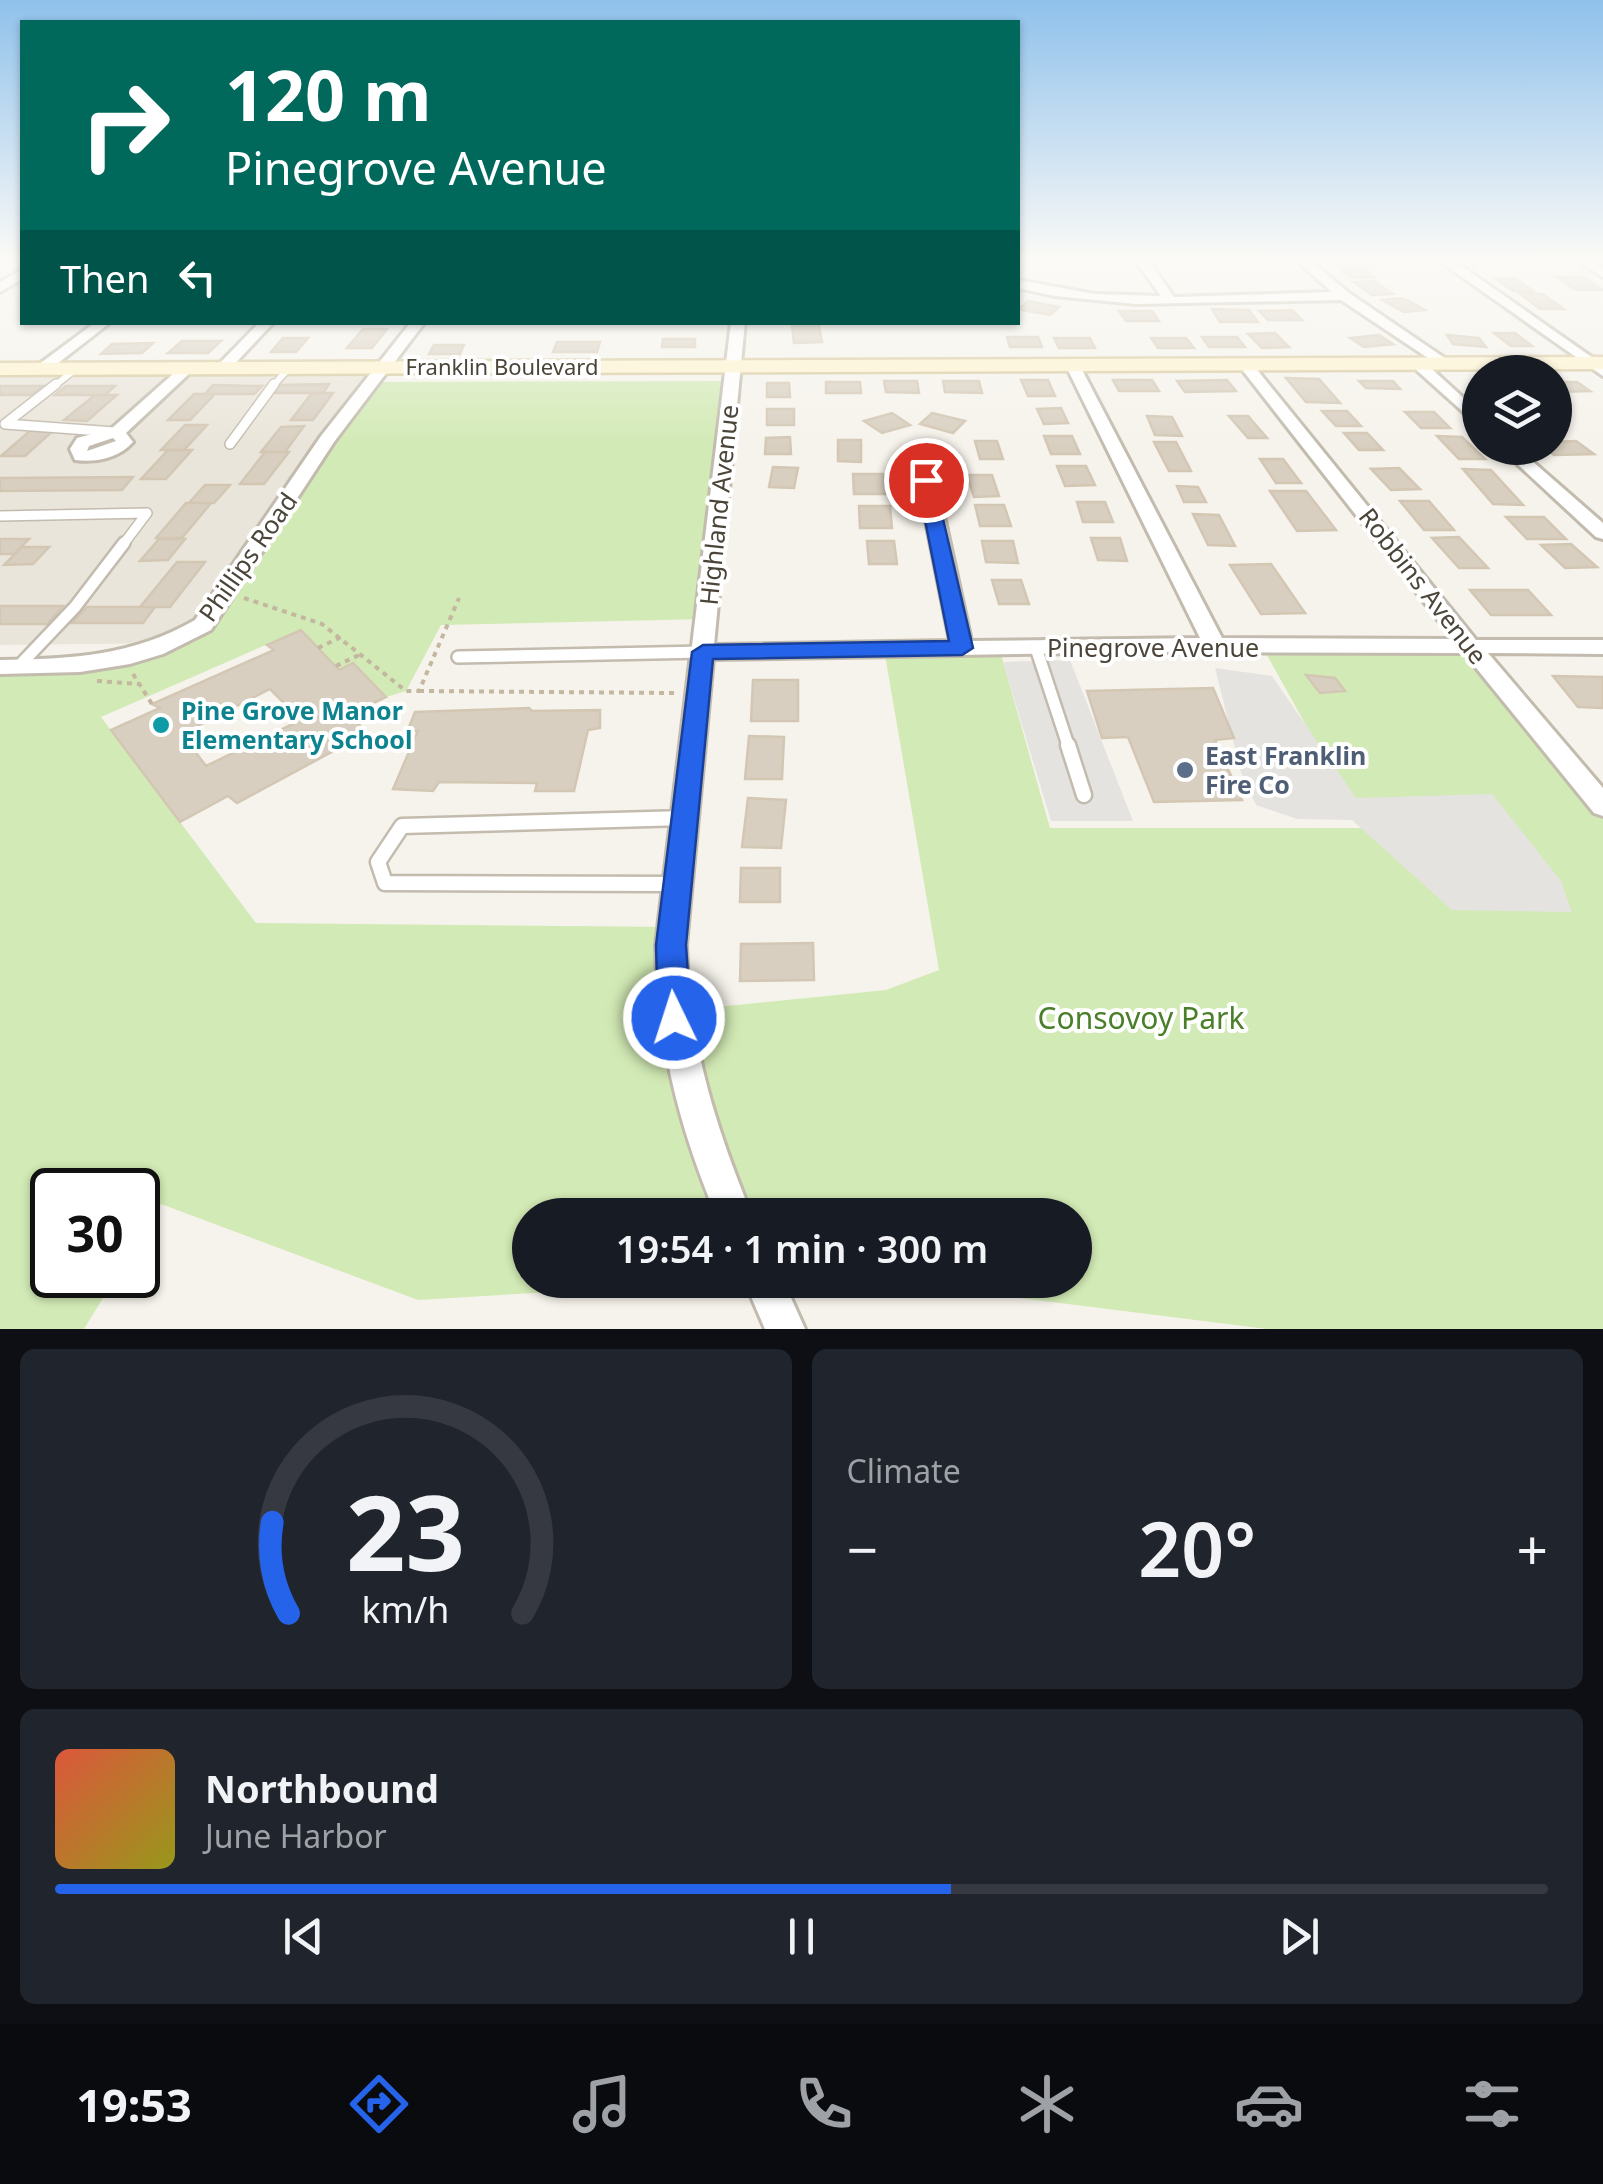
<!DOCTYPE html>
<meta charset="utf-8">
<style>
:root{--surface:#171b24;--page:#20242c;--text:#f1f3f6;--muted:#9ea1a6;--line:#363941;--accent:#2563eb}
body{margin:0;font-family:"Noto Sans",sans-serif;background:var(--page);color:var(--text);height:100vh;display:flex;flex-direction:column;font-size:38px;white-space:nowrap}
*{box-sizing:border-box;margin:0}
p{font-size:32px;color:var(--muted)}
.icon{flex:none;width:55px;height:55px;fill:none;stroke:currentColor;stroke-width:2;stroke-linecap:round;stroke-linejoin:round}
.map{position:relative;height:1329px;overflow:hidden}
.details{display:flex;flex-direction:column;gap:20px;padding:20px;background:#0d0f14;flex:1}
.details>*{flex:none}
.hud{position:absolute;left:20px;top:20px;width:1000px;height:305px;border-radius:0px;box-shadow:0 2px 8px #0004;background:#00695c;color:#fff;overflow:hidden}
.fabs{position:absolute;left:1462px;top:355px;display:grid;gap:20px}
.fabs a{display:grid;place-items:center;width:110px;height:110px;border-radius:50%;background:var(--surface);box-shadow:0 2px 8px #0004;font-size:50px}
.speed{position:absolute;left:30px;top:1168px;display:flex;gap:20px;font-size:50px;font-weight:700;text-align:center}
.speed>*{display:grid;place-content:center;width:130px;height:130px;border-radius:50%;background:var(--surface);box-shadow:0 2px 8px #0004;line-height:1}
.speed .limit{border:5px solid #111;border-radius:15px;background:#fff;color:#111}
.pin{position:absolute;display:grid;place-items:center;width:85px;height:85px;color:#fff;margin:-42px;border:5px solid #fff;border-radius:50%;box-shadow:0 2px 10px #0007}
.me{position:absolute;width:110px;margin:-55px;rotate:356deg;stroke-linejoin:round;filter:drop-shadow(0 0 8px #0008)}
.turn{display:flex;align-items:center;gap:35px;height:210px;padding:0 40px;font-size:45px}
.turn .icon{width:130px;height:130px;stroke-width:2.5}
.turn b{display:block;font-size:70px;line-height:85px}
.then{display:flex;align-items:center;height:95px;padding:0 40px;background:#0003;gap:20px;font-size:38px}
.big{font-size:75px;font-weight:600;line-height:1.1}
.details .card{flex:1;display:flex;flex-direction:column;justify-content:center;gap:15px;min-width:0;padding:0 35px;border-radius:15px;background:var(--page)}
.details .dial{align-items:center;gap:0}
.dial svg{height:260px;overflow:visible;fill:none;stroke:var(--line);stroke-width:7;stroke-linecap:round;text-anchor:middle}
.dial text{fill:var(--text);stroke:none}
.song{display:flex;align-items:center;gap:30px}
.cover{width:120px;height:120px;border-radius:15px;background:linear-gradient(135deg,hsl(10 70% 55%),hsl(60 70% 35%))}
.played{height:10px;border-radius:5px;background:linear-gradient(90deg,var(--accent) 60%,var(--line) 60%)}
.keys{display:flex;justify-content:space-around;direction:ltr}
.heat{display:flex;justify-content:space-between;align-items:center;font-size:55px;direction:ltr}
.details .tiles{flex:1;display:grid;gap:20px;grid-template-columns:1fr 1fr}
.card:last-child{grid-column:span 2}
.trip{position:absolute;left:512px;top:1198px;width:580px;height:100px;border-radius:50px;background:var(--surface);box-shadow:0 2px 8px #0004;font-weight:600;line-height:100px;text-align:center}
.tabs{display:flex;height:160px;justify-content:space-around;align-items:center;background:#090b0e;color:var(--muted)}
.tabs .icon{width:70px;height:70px}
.tabs .active{color:var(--accent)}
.tabs b{font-size:45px;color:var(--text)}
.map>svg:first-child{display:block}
.residential{fill:#eae5da}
.green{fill:#d2eab5}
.parking{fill:#e5e3e0}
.building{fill:#d8cfc1;stroke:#d3c7b4;stroke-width:2.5;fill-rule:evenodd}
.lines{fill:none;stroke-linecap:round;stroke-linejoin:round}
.lane-far3-casing{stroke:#c2bbae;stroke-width:9}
.lane-far2-casing{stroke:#c2bbae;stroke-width:12}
.lane-far1-casing{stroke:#c2bbae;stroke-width:16}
.lane-casing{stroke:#c2bbae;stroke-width:19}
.street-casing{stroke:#c2bbae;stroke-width:6}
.secondary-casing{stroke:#d6c79b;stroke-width:5}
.path{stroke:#c4b79f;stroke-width:4;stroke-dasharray:5 5;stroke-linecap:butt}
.lane-far3{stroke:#fff;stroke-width:6}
.lane-far2{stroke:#fff;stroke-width:9}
.lane-far1{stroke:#fff;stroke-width:11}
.lane{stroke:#fff;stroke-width:14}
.street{fill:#fff;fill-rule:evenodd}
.secondary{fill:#fff3cd;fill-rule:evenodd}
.route{fill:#2563eb;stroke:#184099;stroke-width:2.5}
.culture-dot{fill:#0f9aa8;stroke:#fff;stroke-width:4}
.service-dot{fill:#5c6f8a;stroke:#fff;stroke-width:4}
.labels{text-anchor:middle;stroke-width:8;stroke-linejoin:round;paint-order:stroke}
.far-street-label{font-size:22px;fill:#4b4439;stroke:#fff}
.street-label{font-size:25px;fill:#4b4439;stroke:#fff}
.culture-label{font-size:25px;font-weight:bold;fill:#0d838f;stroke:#fff;text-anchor:start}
.service-label{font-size:25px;font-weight:bold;fill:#4e5e75;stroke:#fff;text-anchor:start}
.near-park-label{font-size:30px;fill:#4a7f2a;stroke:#fff}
</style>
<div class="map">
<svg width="1603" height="1329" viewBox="0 0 1603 1329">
<rect width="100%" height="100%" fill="#f6f3ec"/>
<path class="residential" d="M384 367 176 643 0 645V369Z"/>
<path class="green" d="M728 381 705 619 441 625 406 691 386 697 353 664 339 670 300 630 101 717 256 923 676 927V1011L886 990 939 970 884 649 999 647 1050 828H1363L1263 648H1471L1603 808V1329H1267L877 1280H1075V1215H530V1280H748L418 1300 161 1204 138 1242V1190H52V1275H117L84 1329H0V672L71 675 183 638 375 382Z"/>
<path class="parking" d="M1070 660 1133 821H1051L1003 662Z
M1215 668 1272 676 1356 798 1492 794 1561 881 1572 912 1452 910 1352 820 1297 819 1256 805 1241 772Z"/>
<path class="building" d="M1338 266H1363L1375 278 1350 277Z
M1556 277H1584L1603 290H1576Z
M1495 278H1515L1533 291H1513Z
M1374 281 1393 294 1372 295 1354 282Z
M1519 293 1542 294 1564 309H1540Z
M1403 298 1425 310 1404 312 1382 300Z
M1028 301 1059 307 1050 315 1018 309Z
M1212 309 1249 310 1258 322H1220Z
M1292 310 1302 320H1268L1259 311Z
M1119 311H1152L1159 321H1126Z
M792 326H819L822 342 794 343Z
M363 329H387L372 348H347Z
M1275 333 1289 347 1262 348 1248 334Z
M1494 333H1515L1532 346H1511Z
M1379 335 1393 344 1364 347 1350 338Z
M1447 335 1479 338 1486 347 1453 344Z
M1007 337H1038L1042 347H1010Z
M1202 337H1237L1245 347H1209Z
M283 338H308L296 352H271Z
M1054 338H1090L1095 348H1059Z
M1151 338H1186L1194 348H1158Z
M663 339H695V347H662Z
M182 341H221L208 353H168Z
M557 342H600L597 352H553Z
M153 343 142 353 101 354 112 344Z
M434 345H464L460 354H429Z
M1286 378 1319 379 1340 403 1306 402Z
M1021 380H1048L1055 396H1028Z
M1113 380H1152L1159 391H1119Z
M1227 380 1236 391 1185 392 1177 381Z
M884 381H917L919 393 886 392Z
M943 381H979L982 393 945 392Z
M1359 381H1393L1400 389 1366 388Z
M826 382H860L861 393H826Z
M1555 382H1577L1590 391 1555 392Z
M767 383H789L790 397H767Z
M329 384 323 393H273L280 385Z
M213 385 262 386 254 394H205Z
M0 386H43L31 395H0Z
M66 386H115L105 395H55Z
M312 393H333L313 420H291Z
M194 394H215L190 420H168Z
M95 395H117L87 421 64 420Z
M1061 408 1068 423 1044 424 1037 409Z
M767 409H794V425H767Z
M1322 411H1347L1361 426H1336Z
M1405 412H1434L1450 428H1421Z
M892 413 910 425 882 433 864 421Z
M932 413 965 421 953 433 920 424Z
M1147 416 1172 417 1182 436 1155 435Z
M1229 416H1248L1267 438H1248Z
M185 425H207L184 450H161Z
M304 426 285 452H261L281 427Z
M32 429H55L25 456H1Z
M1344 433H1367L1383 450H1359Z
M1044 436H1072L1080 454H1051Z
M1437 436 1462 437 1485 459H1459Z
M790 437 791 454H765L766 438Z
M838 440H861V462L838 461Z
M975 441H997L1003 459H980Z
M1576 441 1594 454 1554 455 1544 448H1555V442Z
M1154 442H1176L1191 471H1169Z
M168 450H192L166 479H141Z
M265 452H289L264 484H240Z
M1260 459H1283L1301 483H1276Z
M1057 466H1086L1095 485 1065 486Z
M773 467 798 468 794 488 769 487Z
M1399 468 1420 489 1391 490 1371 469Z
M1463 469 1491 470 1523 505 1493 504Z
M853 474H883L886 494H854Z
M967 475H992L999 496 974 497Z
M133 477 122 490 0 491V478Z
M205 485H230L214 503H189Z
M1177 486 1198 487 1206 502H1184Z
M1270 491H1306L1336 530 1297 531Z
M1400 501H1429L1454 530H1424Z
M1077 502H1105L1113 522H1083Z
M186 503H211L182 538H156Z
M975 505H1004L1011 526H980Z
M859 506H890L892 528H860Z
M1193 514 1219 515 1235 546 1208 545Z
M1506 517H1544L1566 539H1527Z
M1459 537 1488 568H1459L1432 538Z
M1091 538H1120L1127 561 1098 560Z
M0 539H29L14 554H0Z
M159 539H185L168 560 140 561Z
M867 541H894L897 564H869Z
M982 541H1013L1018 563 986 562Z
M1571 544 1597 567 1565 568 1541 545Z
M22 547H49L33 564 4 565Z
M177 562H205L170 607H140Z
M1271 564 1305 613 1261 614 1230 565Z
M992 580H1021L1029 604H999Z
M1470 590H1528L1551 615H1491Z
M0 606H63L47 624H0Z
M87 607H155L143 623H72Z
M301 630 339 670 353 663 386 697 356 711 355 718 365 734 237 803 228 796 180 822 111 730 160 708 152 704 274 650 267 645ZM270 689 301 720 206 766 182 734Z
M1306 675 1335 678 1345 691 1320 693Z
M1553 676 1603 677V708L1578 707Z
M753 680H798V721H751Z
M1213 688 1234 738 1215 740 1242 800 1154 802 1128 737 1102 738 1087 691Z
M529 708 532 711 600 710V728L588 730 574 791H535L537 783 439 782 433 791 393 789 418 731 407 732 415 712Z
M749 736 784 737 782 779H745Z
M748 798 786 800 781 848 742 847Z
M741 868H780V902H740Z
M813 943 814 980 740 981 741 944Z"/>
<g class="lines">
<g class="lane-far3-casing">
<path id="lane-far3" d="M53 387 77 368
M272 387 289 368"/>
</g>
<g class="lane-far2-casing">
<path id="lane-far2" d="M56 384 5 424 115 432
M230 444 274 384
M0 516 147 513 122 546"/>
</g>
<g class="lane-far1-casing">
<path id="lane-far1" d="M1036 648 1069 748
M458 657 703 652
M18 667 75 607 124 543"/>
</g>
<g class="lane-casing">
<path id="lane" d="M1068 745 1084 795
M678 884 385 883 378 862 402 826 685 818"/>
</g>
<g class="street-casing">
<path id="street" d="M1135 260H1148L1174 297 1332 292 1296 260H1310L1349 293 1452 363 1440 366 1341 300 1136 304 1055 296 1018 288V280L1095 294 1161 296Z
M1438 260H1453L1603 365V376Z
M1576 260H1591L1603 268V277Z
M22 270V279L0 292V282Z
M96 322H111L48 371H38V365Z
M260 322H274L228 371H218V365Z
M411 322H425L334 442 211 630 163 654 130 664 80 672 0 674V660C70 659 133 656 195 620L321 436Z
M731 322H745L714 645 950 641 913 456 922 451 931 456 971 641 1200 638 1065 364 1072 360 1079 364 1222 638 1453 639 1240 367 1238 364 1245 360 1250 361 1476 640H1603V654L1488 653 1603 788V816L1594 813 1464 653 1141 652 713 659 686 945C689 1042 715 1126 752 1215H716C679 1127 657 1041 656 945Z
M1412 360H1422L1480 413V427L1412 366Z
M182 366 194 369 126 433 133 442C119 458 96 463 75 460L70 449 77 438 111 429ZM113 438 116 441 87 451 89 446Z
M1500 448H1517L1603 523V539L1596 537Z
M744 1280H783L805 1329H765Z"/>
</g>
<g class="secondary-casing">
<path id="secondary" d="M1603 357V369L0 375V363Z"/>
</g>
<path class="path" d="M244 598 322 624 406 691H419L459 598
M318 648 341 637
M336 666 361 654
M133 674 152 704
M97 681 139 684
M419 691 674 693"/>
<use href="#lane-far3" class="lane-far3"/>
<use href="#lane-far2" class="lane-far2"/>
<use href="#lane-far1" class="lane-far1"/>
<use href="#lane" class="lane"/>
<use href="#street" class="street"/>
<use href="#secondary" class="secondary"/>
</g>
<linearGradient id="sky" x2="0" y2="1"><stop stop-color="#8fc1ec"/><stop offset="0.58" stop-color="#fbfaf6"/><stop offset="1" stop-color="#fbfaf6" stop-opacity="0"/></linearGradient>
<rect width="1603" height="447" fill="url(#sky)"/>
<path class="route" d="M926 475 934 480 973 648 962 655 713 659 686 945 691 1018 686 1029 674 1033 663 1029 658 1018 656 945 692 652 703 645 949 641 917 480Z"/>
<circle class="culture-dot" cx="161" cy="725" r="10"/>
<circle class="service-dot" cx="1185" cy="770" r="10"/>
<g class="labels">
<g class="far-street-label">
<text x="502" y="375">Franklin Boulevard</text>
</g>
<g class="street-label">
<text transform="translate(719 505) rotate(-84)" y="9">Highland Avenue</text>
<text transform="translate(248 557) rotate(-55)" y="9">Phillips Road</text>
<text transform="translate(1423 586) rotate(52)" y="9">Robbins Avenue</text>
<text x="1153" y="657">Pinegrove Avenue</text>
</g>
<g class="culture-label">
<text x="181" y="720">Pine Grove Manor<tspan x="181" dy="29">Elementary School</tspan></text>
</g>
<g class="service-label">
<text x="1205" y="765">East Franklin<tspan x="1205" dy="29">Fire Co</tspan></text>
</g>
<g class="near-park-label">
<text x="1141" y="1029">Consovoy Park</text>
</g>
</g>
</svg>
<div class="fabs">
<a><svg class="icon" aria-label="layers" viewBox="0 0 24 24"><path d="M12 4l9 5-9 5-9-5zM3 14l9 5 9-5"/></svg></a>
</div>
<div class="speed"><div class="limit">30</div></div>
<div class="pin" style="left:926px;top:480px;background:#d93025"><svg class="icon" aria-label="arrive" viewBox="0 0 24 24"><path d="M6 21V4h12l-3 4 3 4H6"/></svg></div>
<svg class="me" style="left:674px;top:1018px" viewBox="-20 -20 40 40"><circle r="17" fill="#2563eb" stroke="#fff" stroke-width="3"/><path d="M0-11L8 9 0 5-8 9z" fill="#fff"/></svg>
<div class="trip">19:54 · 1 min · 300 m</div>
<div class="hud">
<div class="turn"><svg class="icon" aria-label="right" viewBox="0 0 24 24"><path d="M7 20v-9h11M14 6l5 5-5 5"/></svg><div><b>120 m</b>Pinegrove Avenue</div></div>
<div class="then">Then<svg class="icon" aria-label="left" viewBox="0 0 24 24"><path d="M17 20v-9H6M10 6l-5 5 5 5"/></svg></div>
</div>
</div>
<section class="details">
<div class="tiles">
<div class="card dial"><svg viewBox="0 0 100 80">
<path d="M14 69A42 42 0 1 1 86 69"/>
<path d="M14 69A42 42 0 0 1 9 41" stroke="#2563eb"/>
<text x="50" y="56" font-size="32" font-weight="700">23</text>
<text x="50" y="72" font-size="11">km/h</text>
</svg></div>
<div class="card"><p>Climate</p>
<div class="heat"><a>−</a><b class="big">20°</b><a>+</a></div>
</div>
<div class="card">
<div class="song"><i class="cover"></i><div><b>Northbound</b><p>June Harbor</p></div></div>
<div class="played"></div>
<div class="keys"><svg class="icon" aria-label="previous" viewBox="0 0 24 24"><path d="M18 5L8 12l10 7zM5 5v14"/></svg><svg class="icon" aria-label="pause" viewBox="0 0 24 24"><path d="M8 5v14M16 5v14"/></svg><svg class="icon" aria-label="next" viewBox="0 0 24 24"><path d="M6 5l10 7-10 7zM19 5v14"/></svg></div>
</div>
</div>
</section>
<nav class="tabs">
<b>19:53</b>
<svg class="icon active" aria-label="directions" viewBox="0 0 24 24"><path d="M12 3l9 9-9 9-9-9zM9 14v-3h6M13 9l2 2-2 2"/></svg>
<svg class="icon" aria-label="music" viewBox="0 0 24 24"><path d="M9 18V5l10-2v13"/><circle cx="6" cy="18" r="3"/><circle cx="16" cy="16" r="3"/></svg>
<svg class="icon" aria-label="phone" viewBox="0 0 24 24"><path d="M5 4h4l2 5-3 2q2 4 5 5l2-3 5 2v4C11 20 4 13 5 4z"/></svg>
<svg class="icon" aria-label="climate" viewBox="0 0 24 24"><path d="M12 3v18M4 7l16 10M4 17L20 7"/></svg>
<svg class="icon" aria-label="car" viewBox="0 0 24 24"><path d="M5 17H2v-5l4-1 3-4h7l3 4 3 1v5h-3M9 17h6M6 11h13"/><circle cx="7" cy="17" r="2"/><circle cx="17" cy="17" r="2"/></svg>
<svg class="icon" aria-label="filters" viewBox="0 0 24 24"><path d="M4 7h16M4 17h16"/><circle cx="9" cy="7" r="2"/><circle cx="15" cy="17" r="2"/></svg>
</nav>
